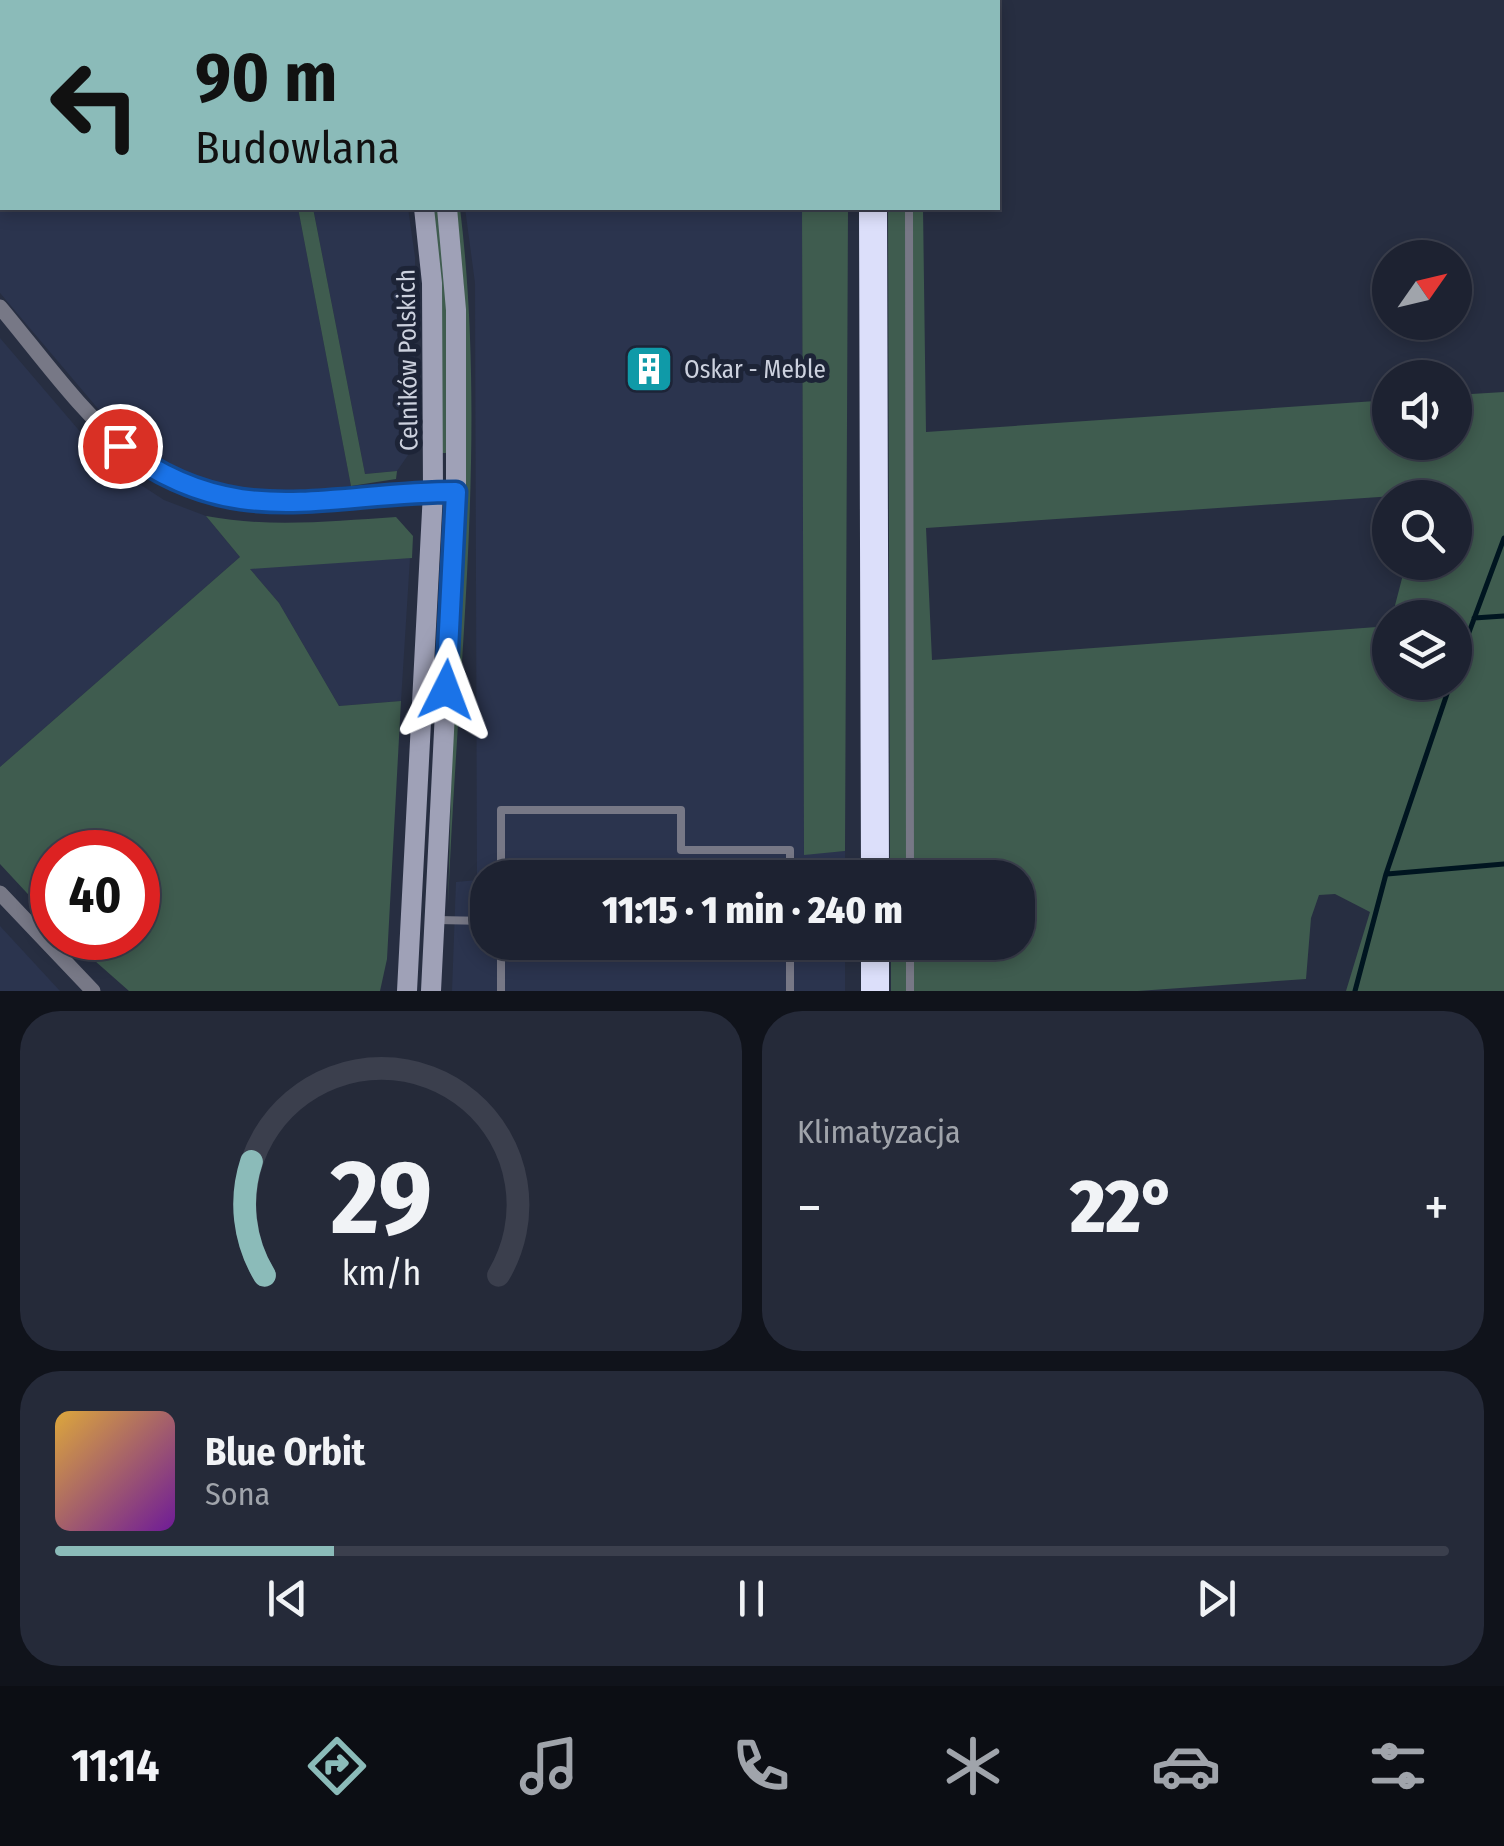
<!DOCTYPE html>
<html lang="pl">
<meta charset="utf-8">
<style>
:root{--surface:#1d2231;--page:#252a39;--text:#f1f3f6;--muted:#a0a4ab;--line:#3b3f4d;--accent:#8bbbb9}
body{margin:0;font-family:"Fira Sans Condensed",sans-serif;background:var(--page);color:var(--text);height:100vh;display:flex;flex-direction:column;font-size:38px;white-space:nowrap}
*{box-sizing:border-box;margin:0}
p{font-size:32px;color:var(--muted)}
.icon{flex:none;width:55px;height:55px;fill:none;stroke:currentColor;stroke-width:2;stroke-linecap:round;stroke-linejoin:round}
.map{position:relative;height:991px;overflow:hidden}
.drawer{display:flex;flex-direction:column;gap:20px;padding:20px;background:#10131b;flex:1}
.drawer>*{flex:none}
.hud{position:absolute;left:0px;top:0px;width:1000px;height:210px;box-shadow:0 5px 15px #0003,0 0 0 2px var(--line);background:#8bbbb9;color:#111;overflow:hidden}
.needle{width:65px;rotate:56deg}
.tools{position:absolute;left:1372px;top:240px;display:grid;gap:20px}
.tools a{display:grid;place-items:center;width:100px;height:100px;border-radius:50%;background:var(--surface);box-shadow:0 5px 15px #0003,0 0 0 2px var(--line);font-size:50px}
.speed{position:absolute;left:30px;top:830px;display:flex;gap:20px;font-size:50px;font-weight:700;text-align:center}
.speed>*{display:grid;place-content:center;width:130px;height:130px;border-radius:50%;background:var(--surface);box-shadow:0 5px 15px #0003,0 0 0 2px var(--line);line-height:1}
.speed .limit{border:15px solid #d22;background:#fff;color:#111}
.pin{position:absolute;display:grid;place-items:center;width:85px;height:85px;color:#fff;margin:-42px;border:5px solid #fff;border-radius:50%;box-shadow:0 2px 10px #0007}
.me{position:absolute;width:110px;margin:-55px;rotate:3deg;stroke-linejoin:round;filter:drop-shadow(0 0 8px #0008)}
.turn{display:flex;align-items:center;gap:35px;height:210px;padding:0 30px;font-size:45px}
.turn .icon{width:130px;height:130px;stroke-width:2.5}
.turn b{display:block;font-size:70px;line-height:85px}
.big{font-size:75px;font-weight:800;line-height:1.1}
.drawer .card{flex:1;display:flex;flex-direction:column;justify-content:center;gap:15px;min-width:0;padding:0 35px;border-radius:40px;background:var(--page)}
.drawer .dial{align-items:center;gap:0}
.dial svg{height:260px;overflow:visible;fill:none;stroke:var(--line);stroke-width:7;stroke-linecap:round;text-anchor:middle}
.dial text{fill:var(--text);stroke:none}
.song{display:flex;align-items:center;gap:30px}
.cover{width:120px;height:120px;border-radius:15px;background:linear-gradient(135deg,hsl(40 70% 55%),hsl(280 70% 35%))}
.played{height:10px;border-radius:5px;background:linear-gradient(90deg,var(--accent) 20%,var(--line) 20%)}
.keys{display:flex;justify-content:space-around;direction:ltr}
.heat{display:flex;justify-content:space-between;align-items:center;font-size:55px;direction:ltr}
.drawer .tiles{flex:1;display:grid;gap:20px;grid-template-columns:1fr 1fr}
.card:last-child{grid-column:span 2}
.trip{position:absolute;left:470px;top:860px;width:565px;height:100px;border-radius:40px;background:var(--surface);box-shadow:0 5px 15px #0003,0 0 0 2px var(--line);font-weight:800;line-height:100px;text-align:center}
.dock{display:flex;height:160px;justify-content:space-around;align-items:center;background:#0c0e14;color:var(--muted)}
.dock .icon{width:70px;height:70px}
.dock .current{color:var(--accent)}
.dock b{font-size:45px;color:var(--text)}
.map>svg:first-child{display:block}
.built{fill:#2b344e}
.green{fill:#3f5c4f;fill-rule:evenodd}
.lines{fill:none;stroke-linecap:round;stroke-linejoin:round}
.stream{stroke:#001520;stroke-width:5}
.lane{stroke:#777886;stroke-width:8}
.street{stroke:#777886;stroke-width:15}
.secondary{stroke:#9fa1b7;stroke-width:20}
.highway{stroke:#dcdffa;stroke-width:28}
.route-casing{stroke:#114b97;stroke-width:25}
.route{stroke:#1a73e8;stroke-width:18}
.labels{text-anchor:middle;stroke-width:10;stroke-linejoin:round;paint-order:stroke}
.street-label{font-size:25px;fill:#ccd1de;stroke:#1d2437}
.poi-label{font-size:25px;fill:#ccd1de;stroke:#1d2437;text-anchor:start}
</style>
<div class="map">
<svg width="1504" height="991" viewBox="0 0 1504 991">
<rect width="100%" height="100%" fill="#272e41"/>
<path class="built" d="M444 0H801V2H444Z
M0 157H2V208H298L351 486 265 495 233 490 172 471 149 457 116 430 0 293Z
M313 208H408L415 257V445L397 471 365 474Z
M465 208H802L804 854 845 851V877L488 878V942L845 943V991H452L456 882 477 880 475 283Z
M0 338 89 442 121 472 164 500 206 516 240 557 0 767Z
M410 558 401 701 339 706 279 603 249 568Z
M0 926 60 991H0Z"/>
<path class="green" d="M0 0H273V2H2L0 157Z
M298 208H313L365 474 397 471 396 479 351 486Z
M432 208H439L446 273 449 453H441Z
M455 208H460C488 439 457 674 448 906L464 290Z
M802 208H848L845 851 804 855Z
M888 208H923L926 432 1390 400V442H1455V395L1504 392V991H1346L1370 912 1335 894 1319 895 1311 918 1306 979 1138 991H891V943L1018 942V878L890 877ZM1423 494V497L1455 498V562L1406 563 1392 617 1455 618V682H1390V626L932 660 926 528Z
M206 516C270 528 332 521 396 517L413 536 412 558 250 569 279 603 339 706 401 701 387 959 380 991H129L69 938H138V852H52V920L0 864V767L240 557Z"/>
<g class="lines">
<path class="stream" d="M1474 618 1504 616
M1455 670 1504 538
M1387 874 1504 864
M1355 991 1386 874 1451 682"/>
<path class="lane" d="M918 2V0
M0 169 2 168
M909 208 910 878
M501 878V810H681V850H790V878
M437 920 488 921
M501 942V991
M790 942V991
M501 950 790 954
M910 991V942"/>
<path class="street" d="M0 307C73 394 139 502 265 503 329 503 392 492 456 492
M0 893 93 991"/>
<path class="secondary" d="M391 2V0
M413 2V0
M407 991 433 492 432 283 424 208
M431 991 456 492V310L447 208"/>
<path class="highway" d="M873 0V2
M873 208 875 878
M875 942V991"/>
</g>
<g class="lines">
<g class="route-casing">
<path id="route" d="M120 446C235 534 325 492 456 492L446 690"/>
</g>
<use href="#route" class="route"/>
</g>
<defs>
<g id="building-square" transform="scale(2.5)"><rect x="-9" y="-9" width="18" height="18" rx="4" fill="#0f9aa8" stroke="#1d2437"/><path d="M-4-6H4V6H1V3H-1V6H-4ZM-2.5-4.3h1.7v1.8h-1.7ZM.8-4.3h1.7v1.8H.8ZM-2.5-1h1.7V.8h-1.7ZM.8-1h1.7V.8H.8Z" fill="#fff"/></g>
</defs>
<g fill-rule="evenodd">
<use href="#building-square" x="649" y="369"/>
</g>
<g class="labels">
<g class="street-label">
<text transform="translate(407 360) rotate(-91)" y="9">Celników Polskich</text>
</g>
<g class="poi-label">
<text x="684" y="378">Oskar - Meble</text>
</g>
</g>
</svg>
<div class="tools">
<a><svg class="needle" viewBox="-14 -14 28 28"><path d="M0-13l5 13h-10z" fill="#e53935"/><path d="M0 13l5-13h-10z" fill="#a0a4ab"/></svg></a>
<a><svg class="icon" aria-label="sound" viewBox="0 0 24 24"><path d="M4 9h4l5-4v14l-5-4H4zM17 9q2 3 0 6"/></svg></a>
<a><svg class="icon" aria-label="search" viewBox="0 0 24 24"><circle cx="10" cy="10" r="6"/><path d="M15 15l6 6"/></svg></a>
<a><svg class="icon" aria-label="layers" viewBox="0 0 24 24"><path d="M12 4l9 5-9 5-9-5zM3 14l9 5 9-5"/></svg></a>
</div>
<div class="speed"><div class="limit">40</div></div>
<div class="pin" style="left:120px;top:446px;background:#d93025"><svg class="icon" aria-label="arrive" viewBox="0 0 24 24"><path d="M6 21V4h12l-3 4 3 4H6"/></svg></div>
<svg class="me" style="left:446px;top:690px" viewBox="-20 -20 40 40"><path d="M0-17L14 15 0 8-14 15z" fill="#1a73e8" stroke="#fff" stroke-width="4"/></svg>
<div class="trip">11:15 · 1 min · 240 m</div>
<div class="hud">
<div class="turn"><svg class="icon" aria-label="left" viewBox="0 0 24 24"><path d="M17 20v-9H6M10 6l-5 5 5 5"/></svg><div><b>90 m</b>Budowlana</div></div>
</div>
</div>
<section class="drawer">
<div class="tiles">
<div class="card dial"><svg viewBox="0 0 100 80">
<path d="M14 69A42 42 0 1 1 86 69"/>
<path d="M14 69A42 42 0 0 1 10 34" stroke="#8bbbb9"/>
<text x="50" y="56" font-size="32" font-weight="700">29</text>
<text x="50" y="72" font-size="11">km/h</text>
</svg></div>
<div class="card"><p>Klimatyzacja</p>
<div class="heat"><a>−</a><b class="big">22°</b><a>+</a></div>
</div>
<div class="card">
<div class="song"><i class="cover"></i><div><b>Blue Orbit</b><p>Sona</p></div></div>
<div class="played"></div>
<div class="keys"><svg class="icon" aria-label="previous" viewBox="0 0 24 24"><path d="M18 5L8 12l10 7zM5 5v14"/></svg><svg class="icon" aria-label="pause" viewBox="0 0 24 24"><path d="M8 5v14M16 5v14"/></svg><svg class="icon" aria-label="next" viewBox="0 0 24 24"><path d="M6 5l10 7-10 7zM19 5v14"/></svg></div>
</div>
</div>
</section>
<nav class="dock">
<b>11:14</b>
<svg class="icon current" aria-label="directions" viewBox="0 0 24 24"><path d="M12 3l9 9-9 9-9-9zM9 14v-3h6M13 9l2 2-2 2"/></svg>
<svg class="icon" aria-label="music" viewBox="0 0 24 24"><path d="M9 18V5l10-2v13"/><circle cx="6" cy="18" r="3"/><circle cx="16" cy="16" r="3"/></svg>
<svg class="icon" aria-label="phone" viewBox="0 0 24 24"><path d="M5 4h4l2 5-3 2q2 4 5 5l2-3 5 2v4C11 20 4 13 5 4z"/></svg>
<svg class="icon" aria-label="climate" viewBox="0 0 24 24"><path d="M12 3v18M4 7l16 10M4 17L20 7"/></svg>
<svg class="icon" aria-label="car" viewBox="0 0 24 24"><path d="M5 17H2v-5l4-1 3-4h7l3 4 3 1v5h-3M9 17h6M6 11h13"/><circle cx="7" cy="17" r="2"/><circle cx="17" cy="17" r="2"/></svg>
<svg class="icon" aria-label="filters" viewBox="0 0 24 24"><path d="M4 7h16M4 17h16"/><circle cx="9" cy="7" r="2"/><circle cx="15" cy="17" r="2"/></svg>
</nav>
